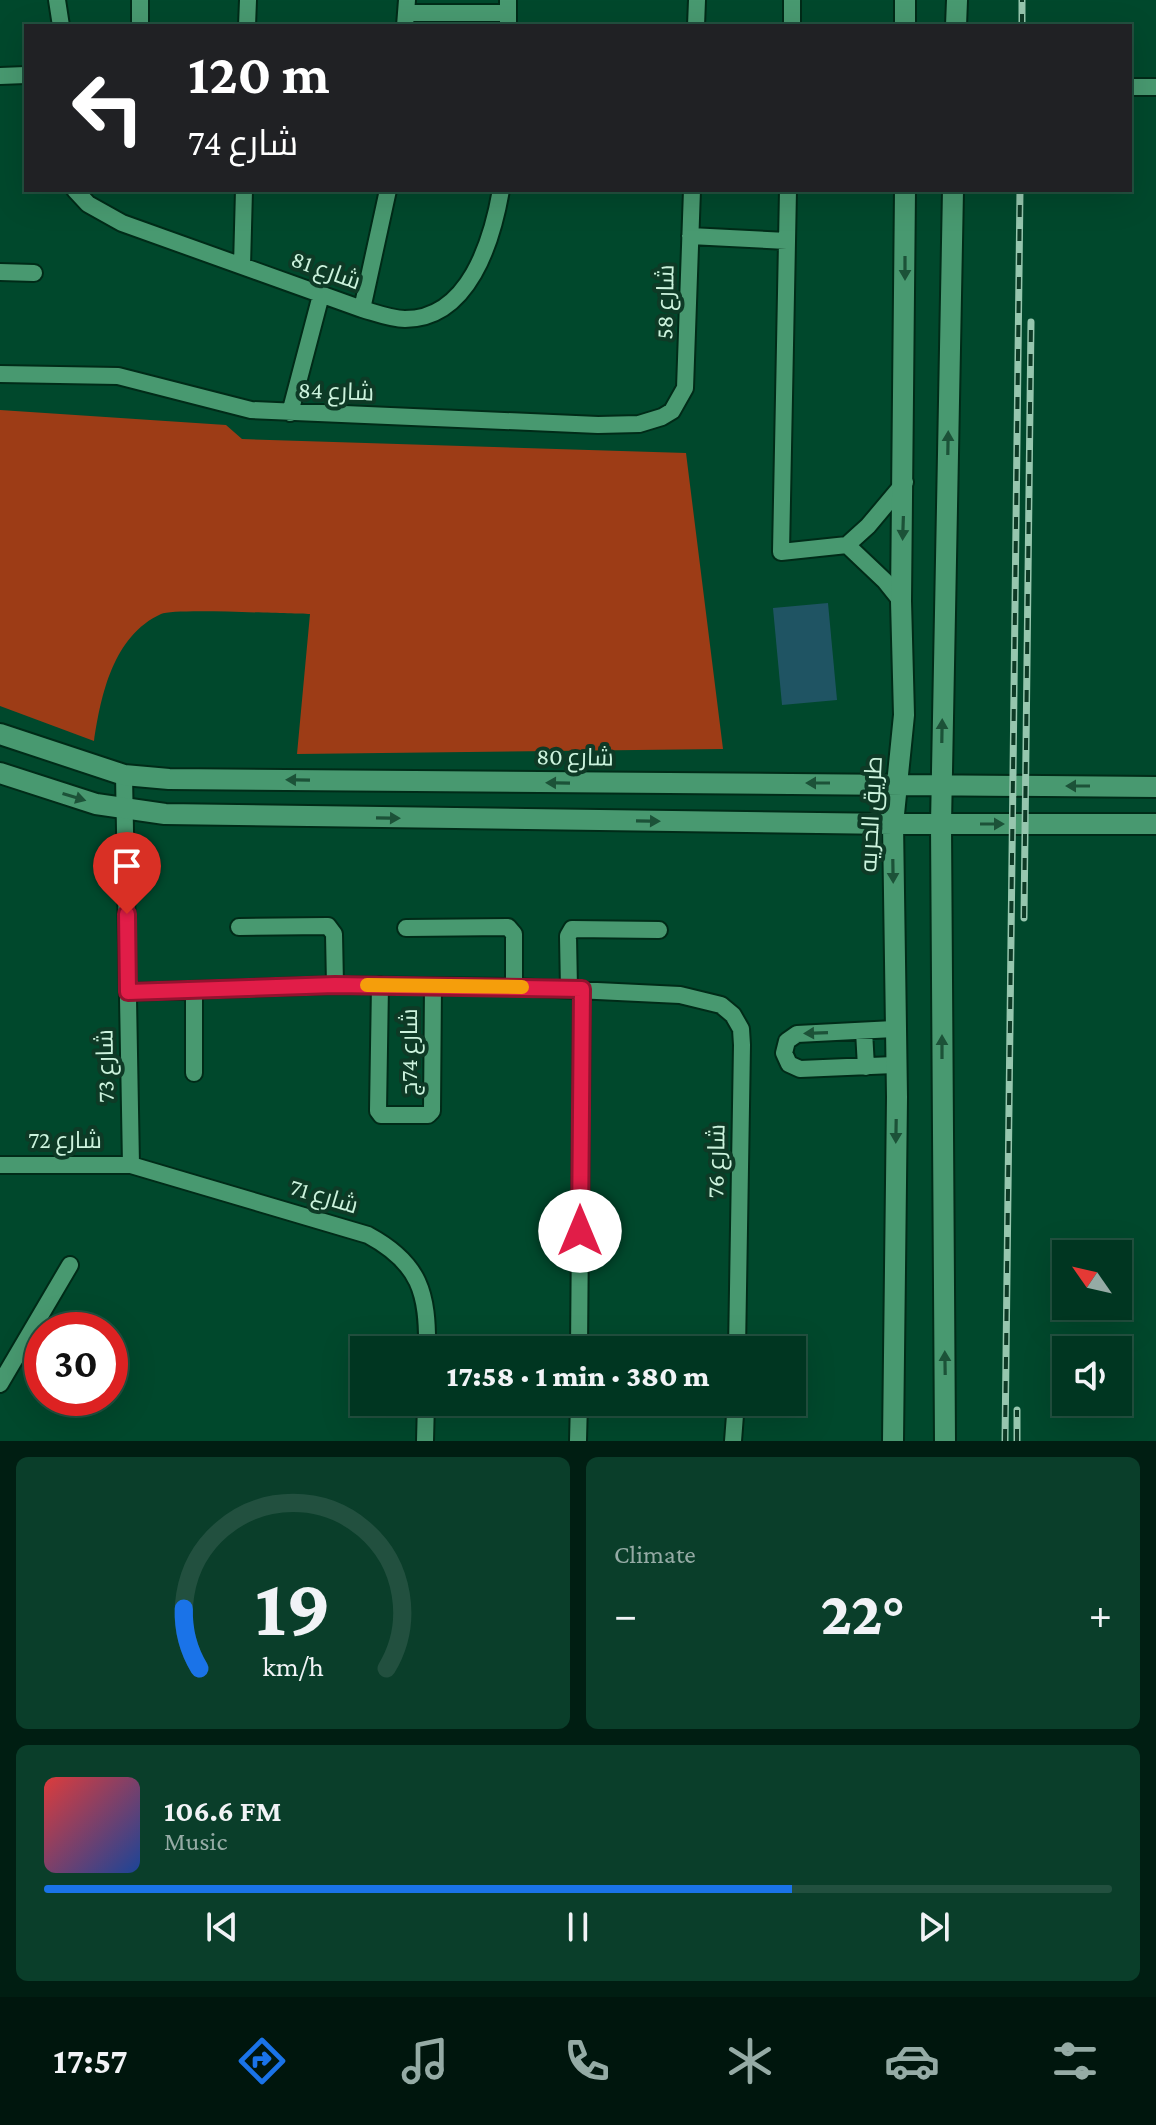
<!DOCTYPE html>
<meta charset="utf-8">
<style>
:root{--surface:#003621;--page:#0a3e2a;--text:#f1f3f6;--muted:#95aba5;--line:#22503f;--accent:#1a73e8}
body{margin:0;font-family:"Crimson Pro",Cairo,serif;background:var(--page);color:var(--text);height:100vh;display:flex;flex-direction:column;font-size:30px;white-space:nowrap}
*{box-sizing:border-box;margin:0}
p{font-size:26px;color:var(--muted)}
.icon{flex:none;width:44px;height:44px;fill:none;stroke:currentColor;stroke-width:2;stroke-linecap:round;stroke-linejoin:round}
.map{position:relative;height:1441px;overflow:hidden}
.sheet{display:flex;flex-direction:column;gap:16px;padding:16px;background:#001e12;flex:1}
.sheet>*{flex:none}
.banner{position:absolute;left:24px;top:24px;width:1108px;height:168px;border-radius:0px;box-shadow:0 8px 32px #0002,0 0 0 2px var(--line);background:#202124;color:#fff;overflow:hidden}
.needle{width:52px;rotate:304deg}
.tools{position:absolute;left:1052px;top:1240px;display:grid;gap:16px}
.tools a{display:grid;place-items:center;width:80px;height:80px;border-radius:0px;background:var(--surface);box-shadow:0 8px 32px #0002,0 0 0 2px var(--line);font-size:40px}
.speed{position:absolute;left:24px;top:1312px;display:flex;gap:16px;font-size:40px;font-weight:700;text-align:center}
.speed>*{display:grid;place-content:center;width:104px;height:104px;border-radius:50%;background:var(--surface);box-shadow:0 8px 32px #0002,0 0 0 2px var(--line);line-height:1}
.speed .limit{border:12px solid #d22;background:#fff;color:#111}
.pin{position:absolute;display:grid;place-items:center;width:68px;height:68px;color:#fff;margin:-82px -34px;border-radius:50% 50% 50% 0;rotate:-45deg;box-shadow:0 0 8px #0007}
.pin .icon{rotate:45deg}
.me{position:absolute;width:88px;margin:-44px;rotate:0deg;stroke-linejoin:round;filter:drop-shadow(0 0 6px #0008)}
.turn{display:flex;align-items:center;gap:28px;height:168px;padding:0 32px;font-size:36px}
.turn .icon{width:104px;height:104px;stroke-width:2.5}
.turn b{display:block;font-size:56px;line-height:68px}
.big{font-size:60px;font-weight:800;line-height:1.1}
.sheet .tile{flex:1;display:flex;flex-direction:column;justify-content:center;gap:12px;min-width:0;padding:0 28px;border-radius:12px;background:var(--page)}
.sheet .dial{align-items:center;gap:0}
.dial svg{height:208px;overflow:visible;fill:none;stroke:var(--line);stroke-width:7;stroke-linecap:round;text-anchor:middle}
.dial text{fill:var(--text);stroke:none}
.song{display:flex;align-items:center;gap:24px}
.cover{width:96px;height:96px;border-radius:12px;background:linear-gradient(135deg,hsl(0 70% 55%),hsl(220 70% 35%))}
.played{height:8px;border-radius:4px;background:linear-gradient(90deg,var(--accent) 70%,var(--line) 70%)}
.keys{display:flex;justify-content:space-around;direction:ltr}
.heat{display:flex;justify-content:space-between;align-items:center;font-size:44px;direction:ltr}
.sheet .tiles{flex:1;display:grid;gap:16px;grid-template-columns:1fr 1fr}
.tile:last-child{grid-column:span 2}
.trip{position:absolute;left:350px;top:1336px;width:456px;height:80px;border-radius:0px;background:var(--surface);box-shadow:0 8px 32px #0002,0 0 0 2px var(--line);font-weight:800;line-height:80px;text-align:center}
.dock{display:flex;height:128px;justify-content:space-around;align-items:center;background:#00160d;color:var(--muted)}
.dock .icon{width:56px;height:56px}
.dock .on{color:var(--accent)}
.dock b{font-size:36px;color:var(--text)}
.map>svg:first-child{display:block}
.green{fill:#9d3c16}
.building{fill:#1f5463}
.lines{fill:none;stroke-linecap:round;stroke-linejoin:round}
.street-casing{stroke:#002b18;stroke-width:20}
.secondary-casing{stroke:#002b18;stroke-width:24}
.street{stroke:#489970;stroke-width:16}
.secondary{stroke:#489970;stroke-width:20}
.rail-casing{stroke:#96c6ae;stroke-width:7}
.rail{stroke:#0e3a26;stroke-width:4;stroke-dasharray:12;stroke-linecap:butt}
.oneway{fill:#1c5238}
.route-casing{stroke:#92132f;stroke-width:20}
.route{stroke:#e11d48;stroke-width:14}
.slow{stroke:#f59e0b;stroke-width:14}
.labels{text-anchor:middle;stroke-width:8;stroke-linejoin:round;paint-order:stroke}
.street-label{font-size:24px;fill:#ccf3dd;stroke:#0e3a26}
</style>
<div class="map">
<svg width="1156" height="1441" viewBox="0 0 1156 1441">
<rect width="100%" height="100%" fill="#00482c"/>
<path class="green" d="M0 410 226 425 242 439 686 453 723 749 297 754 310 614C286 614 175 608 161 614 113 636 101 695 94 741L0 706Z"/>
<path class="building" d="M828 603 837 700 782 705 773 608Z"/>
<g class="lines">
<g class="street-casing">
<path id="street" d="M57 0 61 26
M140 0V26
M406 13H508
M247 26 248 0
M405 26 407 0
M508 26V0
M696 26 697 0
M792 26V0
M0 76 26 75
M1130 87H1156
M75 190 88 204 122 223 362 309C376 313 391 319 405 319 469 319 492 241 501 190
M788 190 781 552 847 545 868 526 905 482
M690 236 787 241
M242 266 244 190
M0 272 34 273
M362 309 388 190
M0 374 118 376 251 410 598 425 639 424 662 417 672 411 685 388 692 190
M290 413 321 295
M847 545 885 581 901 601
M124 775 131 1165
M239 927 328 926 334 934 335 985
M406 928 508 927 514 934V987
M380 985 378 1111 381 1115H428L432 1111 433 986
M569 989 568 936 572 929 659 930
M128 992 335 985 514 987 680 995 721 1005 733 1015 741 1029 742 1045 737 1350
M864 1031 866 1067
M894 1065 800 1069 789 1064 784 1053 787 1041 797 1034 894 1029
M194 1073V990
M0 1165H131L368 1235C420 1263 428 1293 427 1350
M579 1350 582 989
M0 1384 70 1265
M425 1441 426 1402
M578 1441 579 1402
M733 1441 736 1402"/>
</g>
<g class="secondary-casing">
<path id="secondary" d="M905 26V0
M956 26 957 0
M0 734 124 775 169 779 1156 787
M0 773 96 804 165 814 893 824H1156
M893 1441 897 1097 893 824 904 715 901 601 905 190
M945 1441 941 824 953 190"/>
</g>
<use href="#street" class="street"/>
<use href="#secondary" class="secondary"/>
<g class="rail-casing">
<path id="rail" d="M1022 26V0
M1024 918 1031 322
M1005 1441 1020 190
M1017 1441V1410"/>
</g>
<use href="#rail" class="rail"/>
</g>
<defs><path id="oneway-solid" d="M-6-.8H1V-3.2L6.5 0L1 3.2V.8H-6Z" transform="scale(2)"/></defs>
<g class="oneway">
<use href="#oneway-solid" transform="translate(905 268) rotate(90)"/>
<use href="#oneway-solid" transform="translate(948 443) rotate(-89)"/>
<use href="#oneway-solid" transform="translate(903 528) rotate(92)"/>
<use href="#oneway-solid" transform="translate(942 731) rotate(-89)"/>
<use href="#oneway-solid" transform="translate(298 780) rotate(-179)"/>
<use href="#oneway-solid" transform="translate(558 783) rotate(-179)"/>
<use href="#oneway-solid" transform="translate(818 783) rotate(-180)"/>
<use href="#oneway-solid" transform="translate(1078 786) rotate(-180)"/>
<use href="#oneway-solid" transform="translate(74 797) rotate(17)"/>
<use href="#oneway-solid" transform="translate(388 818) rotate(1)"/>
<use href="#oneway-solid" transform="translate(648 821) rotate(1)"/>
<use href="#oneway-solid" transform="translate(992 824)"/>
<use href="#oneway-solid" transform="translate(893 871) rotate(89)"/>
<use href="#oneway-solid" transform="translate(816 1033) rotate(178)"/>
<use href="#oneway-solid" transform="translate(942 1047) rotate(-90)"/>
<use href="#oneway-solid" transform="translate(896 1131) rotate(91)"/>
<use href="#oneway-solid" transform="translate(945 1363) rotate(-91)"/>
</g>
<g class="lines">
<g class="route-casing">
<path id="route" d="M127 914 128 992 335 985 582 989 580 1231"/>
</g>
<use href="#route" class="route"/>
<path class="slow" d="M367 985 522 987"/>
</g>
<g class="labels">
<g class="street-label">
<text transform="translate(326 270) rotate(20)" y="8">شارع 81</text>
<text transform="translate(665 302) rotate(-89)" y="8">شارع 58</text>
<text transform="translate(336 391) rotate(2)" y="8">شارع 84</text>
<text transform="translate(575 757) rotate(1)" y="8">شارع 80</text>
<text transform="translate(871 814) rotate(-87)" y="8">طريق الحريه</text>
<text transform="translate(409 1052) rotate(-90)" y="8">شارع 74ج</text>
<text transform="translate(105 1066) rotate(-91)" y="8">شارع 73</text>
<text x="65" y="1148">شارع 72</text>
<text transform="translate(716 1161) rotate(-89)" y="8">شارع 76</text>
<text transform="translate(324 1196) rotate(17)" y="8">شارع 71</text>
</g>
</g>
</svg>
<div class="tools">
<a><svg class="needle" viewBox="-14 -14 28 28"><path d="M0-13l5 13h-10z" fill="#e53935"/><path d="M0 13l5-13h-10z" fill="#95aba5"/></svg></a>
<a><svg class="icon" aria-label="sound" viewBox="0 0 24 24"><path d="M4 9h4l5-4v14l-5-4H4zM17 9q2 3 0 6"/></svg></a>
</div>
<div class="speed"><div class="limit">30</div></div>
<div class="pin" style="left:127px;top:914px;background:#d93025"><svg class="icon" aria-label="arrive" viewBox="0 0 24 24"><path d="M6 21V4h12l-3 4 3 4H6"/></svg></div>
<svg class="me" style="left:580px;top:1231px" viewBox="-20 -20 40 40"><circle r="19" fill="#fff"/><path d="M0-13L10 11 0 6-10 11z" fill="#e11d48"/></svg>
<div class="trip">17:58 · 1 min · 380 m</div>
<div class="banner">
<div class="turn"><svg class="icon" aria-label="left" viewBox="0 0 24 24"><path d="M17 20v-9H6M10 6l-5 5 5 5"/></svg><div><b>120 m</b>شارع 74</div></div>
</div>
</div>
<section class="sheet">
<div class="tiles">
<div class="tile dial"><svg viewBox="0 0 100 80">
<path d="M14 69A42 42 0 1 1 86 69"/>
<path d="M14 69A42 42 0 0 1 8 46" stroke="#1a73e8"/>
<text x="50" y="56" font-size="32" font-weight="700">19</text>
<text x="50" y="72" font-size="11">km/h</text>
</svg></div>
<div class="tile"><p>Climate</p>
<div class="heat"><a>−</a><b class="big">22°</b><a>+</a></div>
</div>
<div class="tile">
<div class="song"><i class="cover"></i><div><b>106.6 FM</b><p>Music</p></div></div>
<div class="played"></div>
<div class="keys"><svg class="icon" aria-label="previous" viewBox="0 0 24 24"><path d="M18 5L8 12l10 7zM5 5v14"/></svg><svg class="icon" aria-label="pause" viewBox="0 0 24 24"><path d="M8 5v14M16 5v14"/></svg><svg class="icon" aria-label="next" viewBox="0 0 24 24"><path d="M6 5l10 7-10 7zM19 5v14"/></svg></div>
</div>
</div>
</section>
<nav class="dock">
<b>17:57</b>
<svg class="icon on" aria-label="directions" viewBox="0 0 24 24"><path d="M12 3l9 9-9 9-9-9zM9 14v-3h6M13 9l2 2-2 2"/></svg>
<svg class="icon" aria-label="music" viewBox="0 0 24 24"><path d="M9 18V5l10-2v13"/><circle cx="6" cy="18" r="3"/><circle cx="16" cy="16" r="3"/></svg>
<svg class="icon" aria-label="phone" viewBox="0 0 24 24"><path d="M5 4h4l2 5-3 2q2 4 5 5l2-3 5 2v4C11 20 4 13 5 4z"/></svg>
<svg class="icon" aria-label="climate" viewBox="0 0 24 24"><path d="M12 3v18M4 7l16 10M4 17L20 7"/></svg>
<svg class="icon" aria-label="car" viewBox="0 0 24 24"><path d="M5 17H2v-5l4-1 3-4h7l3 4 3 1v5h-3M9 17h6M6 11h13"/><circle cx="7" cy="17" r="2"/><circle cx="17" cy="17" r="2"/></svg>
<svg class="icon" aria-label="filters" viewBox="0 0 24 24"><path d="M4 7h16M4 17h16"/><circle cx="9" cy="7" r="2"/><circle cx="15" cy="17" r="2"/></svg>
</nav>
